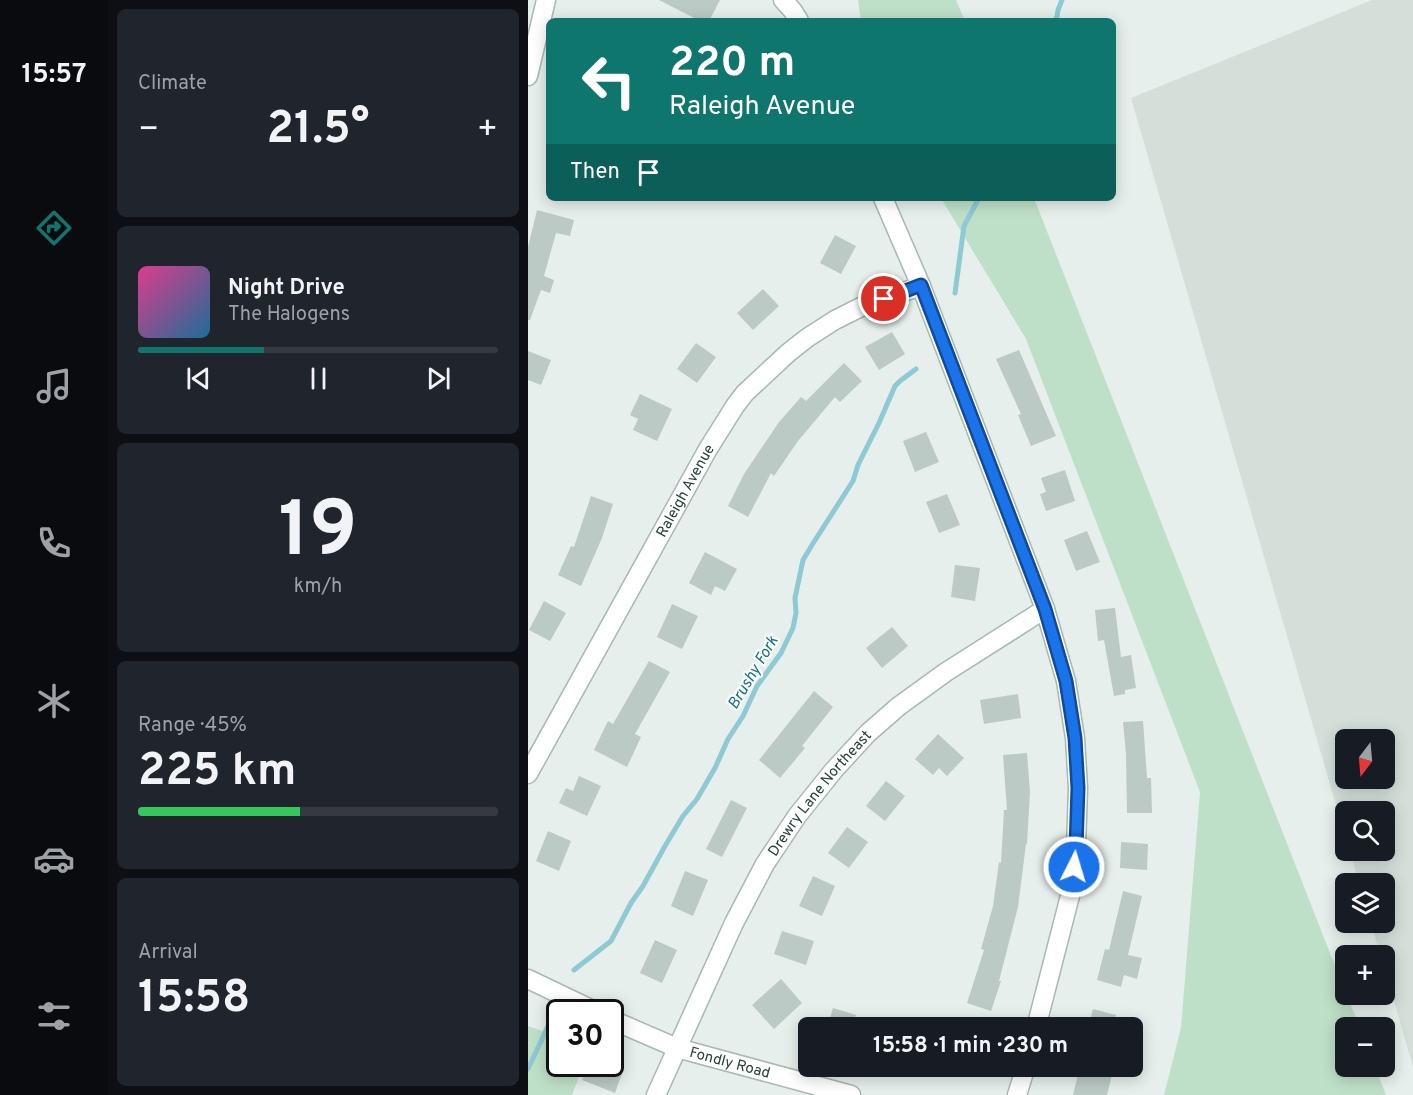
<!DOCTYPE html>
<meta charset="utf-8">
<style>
:root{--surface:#171b24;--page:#20242c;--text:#f1f3f6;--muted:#9ea1a6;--line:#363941;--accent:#0f766e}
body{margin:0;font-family:Overpass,sans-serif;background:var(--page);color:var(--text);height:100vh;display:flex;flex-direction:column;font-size:22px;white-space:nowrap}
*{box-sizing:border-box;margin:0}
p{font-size:20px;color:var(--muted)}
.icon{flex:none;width:33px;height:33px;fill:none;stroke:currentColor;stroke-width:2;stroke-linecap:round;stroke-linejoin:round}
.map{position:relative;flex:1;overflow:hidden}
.panel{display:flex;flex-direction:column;gap:9px;padding:9px;background:#0d0f14;width:420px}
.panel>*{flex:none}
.hud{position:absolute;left:18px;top:18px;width:570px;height:183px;border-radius:9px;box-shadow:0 3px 15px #0003;background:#0f766e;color:#fff;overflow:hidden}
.needle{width:39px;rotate:196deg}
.controls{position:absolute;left:807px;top:729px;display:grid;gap:12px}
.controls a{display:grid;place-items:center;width:60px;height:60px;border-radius:9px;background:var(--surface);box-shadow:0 3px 15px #0003;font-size:30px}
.speed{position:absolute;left:18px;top:999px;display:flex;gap:12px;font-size:30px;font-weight:700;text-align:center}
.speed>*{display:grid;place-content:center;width:78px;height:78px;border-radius:50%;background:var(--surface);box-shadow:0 3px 15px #0003;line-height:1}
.speed .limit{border:3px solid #111;border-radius:9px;background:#fff;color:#111}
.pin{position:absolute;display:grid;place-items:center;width:51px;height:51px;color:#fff;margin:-26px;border:3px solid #fff;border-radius:50%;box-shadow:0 2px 6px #0007}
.me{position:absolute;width:66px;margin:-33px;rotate:5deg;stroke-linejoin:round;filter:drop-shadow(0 0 4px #0008)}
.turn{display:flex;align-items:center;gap:21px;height:126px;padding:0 24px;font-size:27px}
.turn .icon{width:78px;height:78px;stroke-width:2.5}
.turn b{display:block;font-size:42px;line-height:51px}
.then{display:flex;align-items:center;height:57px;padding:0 24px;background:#0003;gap:12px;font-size:22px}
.big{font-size:45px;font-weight:700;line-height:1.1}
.panel .widget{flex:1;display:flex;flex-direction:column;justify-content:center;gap:9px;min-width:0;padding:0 21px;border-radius:9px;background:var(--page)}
.panel .dial{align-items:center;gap:0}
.dial b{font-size:78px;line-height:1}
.song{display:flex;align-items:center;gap:18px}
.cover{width:72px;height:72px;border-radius:9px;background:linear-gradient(135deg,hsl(330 70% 55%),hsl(200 70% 35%))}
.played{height:6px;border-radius:3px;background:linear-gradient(90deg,var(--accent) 35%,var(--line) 35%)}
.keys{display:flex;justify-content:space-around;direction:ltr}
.heat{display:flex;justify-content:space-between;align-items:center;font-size:33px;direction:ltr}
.charge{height:9px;border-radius:4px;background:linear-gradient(90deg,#34c759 45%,var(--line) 0)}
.trip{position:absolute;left:270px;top:1017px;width:345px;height:60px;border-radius:9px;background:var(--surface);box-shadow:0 3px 15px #0003;font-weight:700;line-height:60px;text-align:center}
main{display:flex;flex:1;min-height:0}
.tabs{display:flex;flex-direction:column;width:108px;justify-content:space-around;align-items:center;background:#090b0e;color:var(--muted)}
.tabs .icon{width:42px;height:42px}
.tabs .on{color:var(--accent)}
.tabs b{font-size:27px;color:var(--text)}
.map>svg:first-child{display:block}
.built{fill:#d4dfda;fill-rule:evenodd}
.green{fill:#bfe0c8}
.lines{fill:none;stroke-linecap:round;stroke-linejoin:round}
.stream{stroke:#8ec9d4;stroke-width:5}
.building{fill:#bbcac4}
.minor-casing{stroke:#a8b8b2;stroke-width:21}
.minor{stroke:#fff;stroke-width:18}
.route-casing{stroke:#114b97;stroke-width:15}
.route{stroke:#1a73e8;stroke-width:10}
.labels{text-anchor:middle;stroke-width:4.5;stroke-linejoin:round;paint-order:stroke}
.street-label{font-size:15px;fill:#24423a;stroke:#f7fbf9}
.water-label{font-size:16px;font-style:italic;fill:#1c6f80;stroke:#f7fbf9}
</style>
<main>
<nav class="tabs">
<b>15:57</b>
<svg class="icon on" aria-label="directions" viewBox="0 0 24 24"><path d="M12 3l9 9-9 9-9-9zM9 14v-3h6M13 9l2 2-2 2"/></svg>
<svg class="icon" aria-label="music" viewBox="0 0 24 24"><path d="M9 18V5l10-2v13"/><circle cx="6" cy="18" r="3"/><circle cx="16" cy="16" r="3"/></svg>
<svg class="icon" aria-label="phone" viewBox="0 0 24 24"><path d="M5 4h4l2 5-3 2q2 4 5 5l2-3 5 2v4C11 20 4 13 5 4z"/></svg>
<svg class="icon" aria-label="climate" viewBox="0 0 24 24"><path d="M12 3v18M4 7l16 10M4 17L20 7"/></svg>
<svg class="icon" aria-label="car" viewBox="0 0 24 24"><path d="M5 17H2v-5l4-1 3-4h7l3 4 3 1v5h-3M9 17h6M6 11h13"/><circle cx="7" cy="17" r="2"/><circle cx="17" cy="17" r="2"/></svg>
<svg class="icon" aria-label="filters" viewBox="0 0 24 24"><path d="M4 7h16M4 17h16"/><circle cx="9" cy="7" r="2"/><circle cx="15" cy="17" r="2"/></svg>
</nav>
<section class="panel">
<div class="widget"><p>Climate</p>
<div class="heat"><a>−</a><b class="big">21.5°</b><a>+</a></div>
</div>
<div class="widget">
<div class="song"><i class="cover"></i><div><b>Night Drive</b><p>The Halogens</p></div></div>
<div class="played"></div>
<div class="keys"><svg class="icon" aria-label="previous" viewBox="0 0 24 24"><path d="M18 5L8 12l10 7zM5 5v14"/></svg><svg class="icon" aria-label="pause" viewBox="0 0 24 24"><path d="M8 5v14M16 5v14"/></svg><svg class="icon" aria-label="next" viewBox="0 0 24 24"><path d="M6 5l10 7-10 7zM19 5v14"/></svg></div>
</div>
<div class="widget dial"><b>19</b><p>km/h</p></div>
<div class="widget"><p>Range · 45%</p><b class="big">225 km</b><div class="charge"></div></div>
<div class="widget"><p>Arrival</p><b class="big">15:58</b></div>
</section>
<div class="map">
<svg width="885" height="1095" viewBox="0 0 885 1095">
<rect width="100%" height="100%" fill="#e6efeb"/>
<path class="built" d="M844 0H885V1067L857 970 856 956 852 955 843 923 856 922V884L831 883 822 851 856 850V812H818L817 836 603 98ZM818 740H856V778H818Z"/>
<path class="green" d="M330 0H428L437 21H333Z
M413 198H506L818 994 832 1027 818 1028V1066L847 1067 858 1095H636L653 1028 672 792 498 339Z
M0 1026 31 1037 32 1064H56L44 1095H0Z"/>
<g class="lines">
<path class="stream" d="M526 21 529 17 530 10 534 0
M427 293 436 226 451 198
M46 970 83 941 103 903 115 886 137 846 155 816 169 799 187 768 200 739 215 716 229 686 253 653 265 628 268 613 267 598 275 560 284 545 325 481 330 465 351 423 367 386 372 381 388 369
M0 1069 21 1024"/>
</g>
<path class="building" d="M131 0H192L181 21H172Z
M9 210 46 220 42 236 28 233 16 276 26 280 22 293 13 290 2 320H0V247Z
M307 235 328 246 313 274 292 263Z
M235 289 251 306 225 330 209 313Z
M364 332 377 354 351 370 337 347Z
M168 343 188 357 169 383 149 369Z
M491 350 528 436 503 446 490 415 493 414 468 359Z
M0 351 23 360 13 385 0 380Z
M316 363 334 381 312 402 307 397 270 441 246 476 243 473 220 517 200 506 216 474 251 422 273 397 278 401Z
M112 394 144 409 129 441 105 430 110 419 102 415Z
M398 432 411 462 387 472 375 441Z
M537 470 547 501 518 511 512 494 518 492 513 478Z
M419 494 432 525 411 533 398 502Z
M63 496 85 504 74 538 53 586 30 575 43 546 46 547Z
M559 531 572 562 548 571 536 540Z
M177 552 209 569 197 591 187 586 183 595 161 583Z
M427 565 452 568 447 601 423 597Z
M16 601 38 613 22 641 1 630Z
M144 604 170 616 154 649 129 637Z
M587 608 593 657 603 655 608 688 597 690V694L586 696 576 640 570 641 567 610Z
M364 627 380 646 354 668 338 648Z
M121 661 142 672 107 734 113 737 99 767 66 750 80 721 85 724Z
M286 691 305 707 274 746 277 748 252 778 231 760Z
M490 694 493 718 456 724 452 700Z
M615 721 619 778H623L624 813H599L598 754 595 722Z
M410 734 436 758 419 776 411 768 405 775 387 759Z
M499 753 502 792 499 844H498L490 907 471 981H473L463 1011 439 1003 456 950 453 949 465 906 471 862 473 863 476 810H479L475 755Z
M51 776 73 786 59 816 31 803 38 788 45 791Z
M358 781 377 796 357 821 338 806Z
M203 800 219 808 194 857 178 849Z
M319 827 340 842 321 868 300 853Z
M20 831 43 841 31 871 8 861Z
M593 842 620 844 619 870 592 868Z
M157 871 180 880 165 916 143 906Z
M285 876 307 886 294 916 271 906Z
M595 891 614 896 600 955 614 958 609 979 596 975 593 987 569 980 577 949 581 950Z
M254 931 286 941 278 965 246 954Z
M127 940 149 950 134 983 112 973Z
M253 979 274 1003 246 1029 224 1005Z
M305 1008 328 1015 324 1028H299Z
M565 1009 588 1015 584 1028H560Z
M60 1064H84L96 1068 87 1093 54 1080Z
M552 1066 584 1075 579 1095H545Z"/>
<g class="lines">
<g class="minor-casing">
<g id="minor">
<path d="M255 0 265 11 271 21"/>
<path d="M0 76 18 0"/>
<path d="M355 198 393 286 517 609 538 681 547 738 550 788 548 847 544 888 508 1028"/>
<path id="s1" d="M0 774 180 449 207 406 217 393 260 353 279 338 307 320 337 305 393 286"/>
<path d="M0 979 69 1012"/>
<path id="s2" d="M82 1019 149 1048 323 1095"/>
<path id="s3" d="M128 1095 206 923 237 864 269 816 306 770 340 733 371 706 418 672 517 609"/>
<path d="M489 1095 498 1066"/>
</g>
</g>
<use href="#minor" class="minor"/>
</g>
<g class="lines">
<g class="route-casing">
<path id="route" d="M356 299 393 285 517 609 538 681 547 738 550 788 548 847 546 867"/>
</g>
<use href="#route" class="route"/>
</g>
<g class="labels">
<g class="street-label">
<text dy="5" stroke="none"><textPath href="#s1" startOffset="324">Raleigh Avenue</textPath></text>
<text dy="5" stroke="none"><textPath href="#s3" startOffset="345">Drewry Lane Northeast</textPath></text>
<text dy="5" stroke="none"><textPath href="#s2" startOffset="128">Fondly Road</textPath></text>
</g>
<g class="water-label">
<text transform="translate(224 672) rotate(-59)" y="6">Brushy Fork</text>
</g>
</g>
</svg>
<div class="controls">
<a><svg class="needle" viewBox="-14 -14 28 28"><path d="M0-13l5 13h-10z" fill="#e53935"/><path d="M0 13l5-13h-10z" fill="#9ea1a6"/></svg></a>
<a><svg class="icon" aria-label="search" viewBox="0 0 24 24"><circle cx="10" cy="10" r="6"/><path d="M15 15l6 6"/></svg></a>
<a><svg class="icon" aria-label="layers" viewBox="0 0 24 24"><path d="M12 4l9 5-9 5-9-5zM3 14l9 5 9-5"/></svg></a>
<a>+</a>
<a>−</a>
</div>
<div class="speed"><div class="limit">30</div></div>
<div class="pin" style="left:356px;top:299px;background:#d93025"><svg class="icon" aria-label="arrive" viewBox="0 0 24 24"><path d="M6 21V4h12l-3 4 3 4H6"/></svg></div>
<svg class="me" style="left:546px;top:867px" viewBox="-20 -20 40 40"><circle r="17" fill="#1a73e8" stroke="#fff" stroke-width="3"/><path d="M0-11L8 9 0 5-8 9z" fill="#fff"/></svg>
<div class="trip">15:58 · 1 min · 230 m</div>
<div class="hud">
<div class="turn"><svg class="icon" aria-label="left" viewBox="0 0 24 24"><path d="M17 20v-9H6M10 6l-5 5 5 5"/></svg><div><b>220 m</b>Raleigh Avenue</div></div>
<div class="then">Then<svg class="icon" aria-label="arrive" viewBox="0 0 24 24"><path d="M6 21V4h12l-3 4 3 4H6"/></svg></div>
</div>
</div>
</main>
